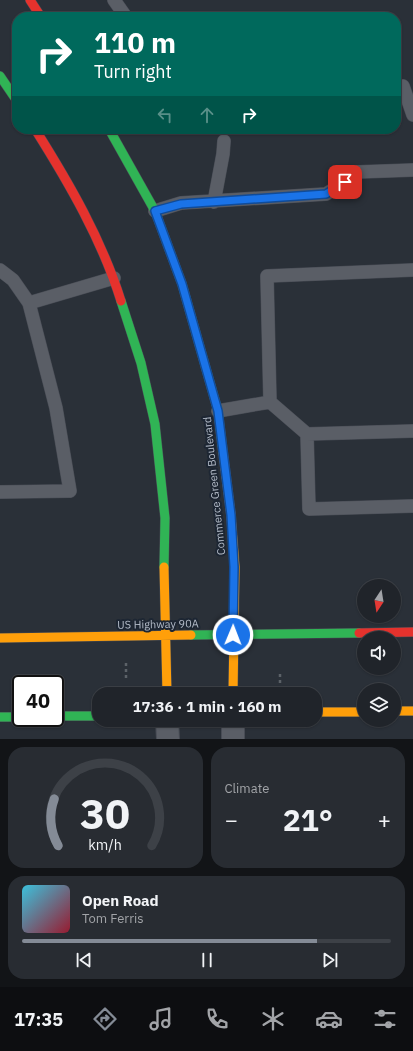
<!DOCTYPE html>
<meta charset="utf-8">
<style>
:root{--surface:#20242a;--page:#282c32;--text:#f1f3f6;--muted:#a2a4a8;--line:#3d4147;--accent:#848b96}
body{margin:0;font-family:"IBM Plex Sans",sans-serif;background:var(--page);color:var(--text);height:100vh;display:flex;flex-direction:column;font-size:15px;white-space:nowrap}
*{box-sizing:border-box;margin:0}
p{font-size:13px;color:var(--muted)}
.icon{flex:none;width:22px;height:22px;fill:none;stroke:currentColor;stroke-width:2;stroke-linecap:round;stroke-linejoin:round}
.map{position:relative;height:739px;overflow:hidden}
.drawer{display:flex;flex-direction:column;gap:8px;padding:8px;background:#121417;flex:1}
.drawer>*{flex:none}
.banner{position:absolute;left:12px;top:12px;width:389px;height:122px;border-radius:16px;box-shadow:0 1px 3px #0004,0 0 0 1px var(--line);background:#00695c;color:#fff;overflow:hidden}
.needle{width:26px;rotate:192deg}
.fabs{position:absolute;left:357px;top:579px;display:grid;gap:8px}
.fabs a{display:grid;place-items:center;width:44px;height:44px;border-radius:50%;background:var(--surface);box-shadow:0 1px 3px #0004,0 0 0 1px var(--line);font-size:20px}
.speed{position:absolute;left:12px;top:675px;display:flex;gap:8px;font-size:20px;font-weight:700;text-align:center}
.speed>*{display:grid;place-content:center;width:52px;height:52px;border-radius:50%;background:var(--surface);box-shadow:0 1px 3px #0004,0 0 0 1px var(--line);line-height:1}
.speed .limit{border:2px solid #111;border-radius:6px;background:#fff;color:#111}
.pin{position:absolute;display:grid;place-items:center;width:34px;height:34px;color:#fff;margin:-17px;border-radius:8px;box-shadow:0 2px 6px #0006}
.me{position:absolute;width:44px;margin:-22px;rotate:1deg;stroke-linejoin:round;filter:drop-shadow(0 0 3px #0008)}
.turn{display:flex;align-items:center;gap:14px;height:84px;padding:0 16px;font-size:18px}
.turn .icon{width:52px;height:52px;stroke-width:2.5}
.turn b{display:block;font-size:28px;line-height:34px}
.lanes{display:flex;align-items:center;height:38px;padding:0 16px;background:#0003;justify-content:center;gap:20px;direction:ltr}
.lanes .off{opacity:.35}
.big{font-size:30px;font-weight:800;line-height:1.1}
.drawer .tile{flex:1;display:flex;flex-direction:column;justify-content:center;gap:6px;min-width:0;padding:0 14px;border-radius:16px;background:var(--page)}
.drawer .dial{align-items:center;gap:0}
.dial svg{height:104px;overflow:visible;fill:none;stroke:var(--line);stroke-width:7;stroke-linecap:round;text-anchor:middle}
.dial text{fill:var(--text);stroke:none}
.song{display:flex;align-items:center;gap:12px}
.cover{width:48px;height:48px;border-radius:6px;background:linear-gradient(135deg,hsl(190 70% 55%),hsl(350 70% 35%))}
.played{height:4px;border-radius:2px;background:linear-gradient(90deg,var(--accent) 80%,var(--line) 80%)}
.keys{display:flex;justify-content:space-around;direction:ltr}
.heat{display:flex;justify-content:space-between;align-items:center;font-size:22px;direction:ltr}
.drawer .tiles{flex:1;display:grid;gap:8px;grid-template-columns:1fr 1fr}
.tile:last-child{grid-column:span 2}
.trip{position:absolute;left:92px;top:687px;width:230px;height:40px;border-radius:16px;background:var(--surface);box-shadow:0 1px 3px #0004,0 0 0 1px var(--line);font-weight:800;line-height:40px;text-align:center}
.dock{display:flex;height:64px;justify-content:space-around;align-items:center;background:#0d0e11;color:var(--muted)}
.dock .icon{width:28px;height:28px}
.dock .current{color:var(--accent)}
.dock b{font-size:18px;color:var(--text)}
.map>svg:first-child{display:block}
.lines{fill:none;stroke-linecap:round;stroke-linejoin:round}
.lane-casing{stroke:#484c55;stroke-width:14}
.street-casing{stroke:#484c55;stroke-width:24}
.fast-casing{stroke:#484c55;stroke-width:10}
.slow-casing{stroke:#484c55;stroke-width:10}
.jam-casing{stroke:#484c55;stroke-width:10}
.path{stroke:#5c6268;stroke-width:2.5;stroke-dasharray:3 3;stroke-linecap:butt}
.lane{stroke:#5a5e66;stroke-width:13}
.street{stroke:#5a5e66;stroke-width:22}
.fast{stroke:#30b455;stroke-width:9}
.slow{stroke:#ff9f0a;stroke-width:9}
.jam{stroke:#e5322d;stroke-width:9}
.route-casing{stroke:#114b97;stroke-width:10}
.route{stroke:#1a73e8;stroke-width:7}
.labels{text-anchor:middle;stroke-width:4;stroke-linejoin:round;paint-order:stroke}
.street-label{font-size:11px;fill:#b4bcc9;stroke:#1d2633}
</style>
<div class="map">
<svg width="413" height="739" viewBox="0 0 413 739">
<rect width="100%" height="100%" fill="#2a3038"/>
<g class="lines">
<g class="lane-casing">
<path id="lane" d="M114 0 126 17
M403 86 413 115
M214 202 223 154 224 141
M155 211 181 203 326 194 345 182 357 172 413 170
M0 270 13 280 29 303 56 408 70 491 0 492
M29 303 114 278
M270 402 267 276 413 270
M218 411 270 402 307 434 413 431
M307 434 309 509 413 506"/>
</g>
<g class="street-casing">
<path id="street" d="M167 720 168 739
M233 739V720"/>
</g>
<g class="fast-casing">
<path id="fast" d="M0 76 17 101
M109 129 155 211 182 284 218 411 223 452
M121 301 141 363 155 424 165 518 164 567
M191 635 359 633
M55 716H99
M0 717H21"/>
</g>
<g class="slow-casing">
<path id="slow" d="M223 452 231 515 235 567 233 694
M164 567 167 694
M0 638 191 635
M394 711H413
M315 712H364"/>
</g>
<g class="jam-casing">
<path id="jam" d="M30 0 41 17
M35 129C69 183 102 240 121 301
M359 633 413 632"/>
</g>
<path class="path" d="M280 674V689
M126 678V662"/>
<use href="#lane" class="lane"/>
<use href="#street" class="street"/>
<use href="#fast" class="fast"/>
<use href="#slow" class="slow"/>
<use href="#jam" class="jam"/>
</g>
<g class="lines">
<g class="route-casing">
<path id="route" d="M233 635 234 567 231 515 218 411 182 284 155 211 181 204 326 194 345 182"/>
</g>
<use href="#route" class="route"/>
</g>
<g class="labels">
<g class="street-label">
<text transform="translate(214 486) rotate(-96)" y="4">Commerce Green Boulevard</text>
<text transform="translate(158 624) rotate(-1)" y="4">US Highway 90A</text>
</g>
</g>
</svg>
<div class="fabs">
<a><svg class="needle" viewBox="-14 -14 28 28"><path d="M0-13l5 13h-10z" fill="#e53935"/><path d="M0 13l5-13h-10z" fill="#a2a4a8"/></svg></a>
<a><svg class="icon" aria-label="sound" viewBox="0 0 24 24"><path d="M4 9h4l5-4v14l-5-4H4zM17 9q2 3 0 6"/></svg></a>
<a><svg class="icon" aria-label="layers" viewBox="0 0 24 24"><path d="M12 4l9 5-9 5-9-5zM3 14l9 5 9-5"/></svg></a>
</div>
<div class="speed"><div class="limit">40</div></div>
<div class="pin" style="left:345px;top:182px;background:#d93025"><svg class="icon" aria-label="arrive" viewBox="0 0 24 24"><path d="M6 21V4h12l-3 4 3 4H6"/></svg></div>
<svg class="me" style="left:233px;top:635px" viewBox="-20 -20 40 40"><circle r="17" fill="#1a73e8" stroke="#fff" stroke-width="3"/><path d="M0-11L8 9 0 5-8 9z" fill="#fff"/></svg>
<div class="trip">17:36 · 1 min · 160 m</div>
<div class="banner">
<div class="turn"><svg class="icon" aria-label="right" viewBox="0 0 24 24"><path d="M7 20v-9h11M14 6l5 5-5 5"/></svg><div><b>110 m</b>Turn right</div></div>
<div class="lanes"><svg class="icon off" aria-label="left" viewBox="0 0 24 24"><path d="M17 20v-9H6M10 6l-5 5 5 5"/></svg><svg class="icon off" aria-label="ahead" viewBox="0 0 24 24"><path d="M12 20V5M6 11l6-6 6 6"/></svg><svg class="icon" aria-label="right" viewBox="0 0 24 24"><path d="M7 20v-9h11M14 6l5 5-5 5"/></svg></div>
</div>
</div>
<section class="drawer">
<div class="tiles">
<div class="tile dial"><svg viewBox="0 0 100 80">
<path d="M14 69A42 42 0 1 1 86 69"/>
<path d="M14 69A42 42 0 0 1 11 33" stroke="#848b96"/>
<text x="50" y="56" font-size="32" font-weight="700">30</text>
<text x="50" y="72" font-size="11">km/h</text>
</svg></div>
<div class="tile"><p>Climate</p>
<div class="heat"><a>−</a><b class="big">21°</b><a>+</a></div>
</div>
<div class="tile">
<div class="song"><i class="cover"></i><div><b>Open Road</b><p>Tom Ferris</p></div></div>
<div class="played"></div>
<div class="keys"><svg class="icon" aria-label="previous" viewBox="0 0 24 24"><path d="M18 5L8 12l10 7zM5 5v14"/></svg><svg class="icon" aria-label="pause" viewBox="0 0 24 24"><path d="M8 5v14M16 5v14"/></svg><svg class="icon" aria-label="next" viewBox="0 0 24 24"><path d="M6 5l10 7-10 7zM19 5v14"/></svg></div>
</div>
</div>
</section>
<nav class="dock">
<b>17:35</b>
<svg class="icon current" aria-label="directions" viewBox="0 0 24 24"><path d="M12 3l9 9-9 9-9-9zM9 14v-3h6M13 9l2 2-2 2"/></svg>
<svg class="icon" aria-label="music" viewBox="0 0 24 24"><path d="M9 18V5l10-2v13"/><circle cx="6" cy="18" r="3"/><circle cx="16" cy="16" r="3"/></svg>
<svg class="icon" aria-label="phone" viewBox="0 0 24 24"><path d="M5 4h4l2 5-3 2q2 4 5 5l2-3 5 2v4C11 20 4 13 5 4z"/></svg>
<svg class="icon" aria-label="climate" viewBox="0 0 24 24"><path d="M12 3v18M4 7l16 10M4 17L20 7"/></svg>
<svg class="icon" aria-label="car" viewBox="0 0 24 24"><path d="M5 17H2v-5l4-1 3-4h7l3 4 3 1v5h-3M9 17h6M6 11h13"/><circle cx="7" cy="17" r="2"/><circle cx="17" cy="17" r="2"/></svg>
<svg class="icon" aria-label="filters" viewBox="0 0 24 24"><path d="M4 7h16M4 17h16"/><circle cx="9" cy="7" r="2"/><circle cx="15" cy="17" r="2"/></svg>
</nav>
